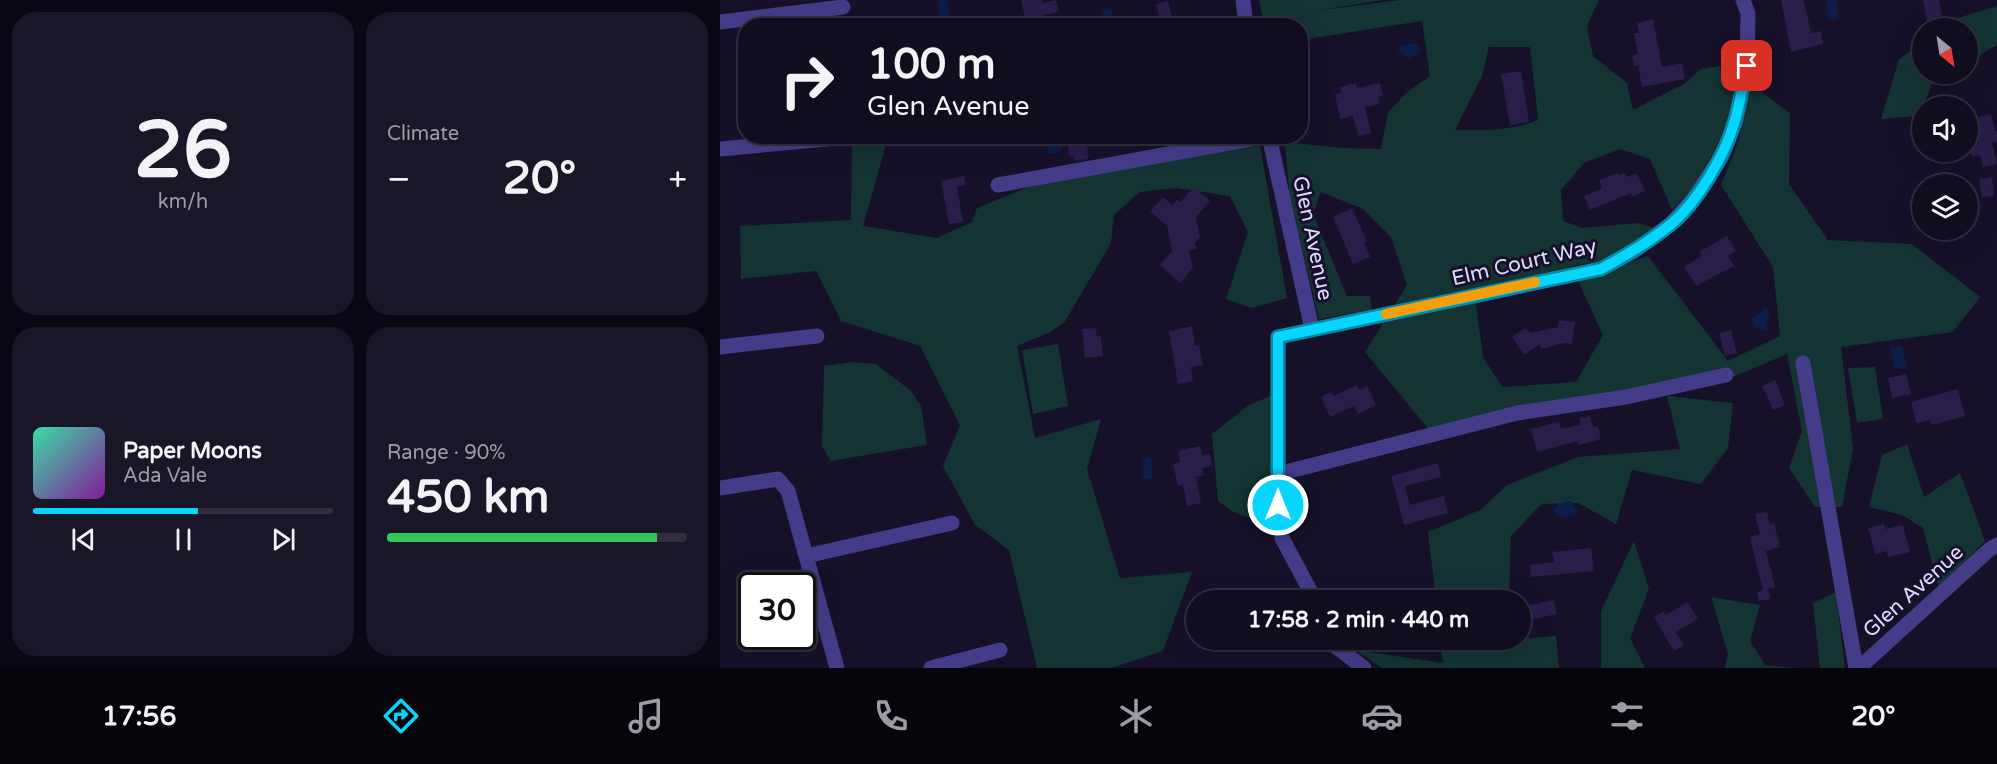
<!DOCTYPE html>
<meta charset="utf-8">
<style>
:root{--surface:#100d1f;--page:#191628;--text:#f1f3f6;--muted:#9c9ca4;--line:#302d3d;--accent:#07d5fd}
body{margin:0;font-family:"Varela Round",sans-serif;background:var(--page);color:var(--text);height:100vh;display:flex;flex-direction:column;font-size:22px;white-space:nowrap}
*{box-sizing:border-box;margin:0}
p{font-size:20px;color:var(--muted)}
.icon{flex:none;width:33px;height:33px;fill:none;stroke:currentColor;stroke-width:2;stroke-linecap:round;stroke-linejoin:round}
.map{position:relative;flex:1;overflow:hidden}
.details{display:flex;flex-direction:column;gap:12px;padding:12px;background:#090711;width:720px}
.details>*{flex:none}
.hud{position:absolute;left:18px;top:18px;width:570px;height:126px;border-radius:24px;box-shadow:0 6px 24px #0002,0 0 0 2px var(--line);background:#100d1f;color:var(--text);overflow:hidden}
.needle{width:39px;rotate:150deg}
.fabs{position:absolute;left:1192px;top:18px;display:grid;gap:12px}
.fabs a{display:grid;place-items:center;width:66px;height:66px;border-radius:50%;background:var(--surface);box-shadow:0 6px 24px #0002,0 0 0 2px var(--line);font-size:30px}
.speed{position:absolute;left:18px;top:572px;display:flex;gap:12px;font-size:30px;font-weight:700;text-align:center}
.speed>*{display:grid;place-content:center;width:78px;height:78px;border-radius:50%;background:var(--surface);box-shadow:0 6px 24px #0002,0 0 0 2px var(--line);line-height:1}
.speed .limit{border:3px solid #111;border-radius:9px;background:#fff;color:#111}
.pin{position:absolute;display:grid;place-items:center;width:51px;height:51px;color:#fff;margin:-26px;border-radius:12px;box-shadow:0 3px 9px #0006}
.me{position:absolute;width:66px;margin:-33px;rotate:0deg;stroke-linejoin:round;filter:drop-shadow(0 0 4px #0008)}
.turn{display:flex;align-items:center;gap:21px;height:126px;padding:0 30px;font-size:27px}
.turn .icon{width:78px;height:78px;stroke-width:2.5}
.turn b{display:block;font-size:42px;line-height:51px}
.big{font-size:45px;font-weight:800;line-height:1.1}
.details .card{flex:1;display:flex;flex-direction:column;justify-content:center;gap:9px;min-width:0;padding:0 21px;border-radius:24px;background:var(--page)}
.details .dial{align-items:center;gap:0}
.dial b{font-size:78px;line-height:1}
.song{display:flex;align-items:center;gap:18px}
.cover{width:72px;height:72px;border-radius:9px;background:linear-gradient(135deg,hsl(160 70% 55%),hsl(290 70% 35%))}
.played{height:6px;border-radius:3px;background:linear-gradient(90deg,var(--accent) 55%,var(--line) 55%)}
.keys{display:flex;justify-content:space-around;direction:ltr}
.heat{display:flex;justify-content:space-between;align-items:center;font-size:33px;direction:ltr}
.charge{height:9px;border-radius:4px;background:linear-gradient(90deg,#34c759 90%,var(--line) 0)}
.details .tiles{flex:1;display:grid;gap:12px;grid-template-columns:repeat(2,1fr)}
.trip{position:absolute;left:466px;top:590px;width:345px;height:60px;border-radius:30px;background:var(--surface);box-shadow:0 6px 24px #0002,0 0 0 2px var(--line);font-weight:800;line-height:60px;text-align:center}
.tab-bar{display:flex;height:96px;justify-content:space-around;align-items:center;background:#06050c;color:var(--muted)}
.tab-bar .icon{width:42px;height:42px}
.tab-bar .active{color:var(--accent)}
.tab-bar b{font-size:27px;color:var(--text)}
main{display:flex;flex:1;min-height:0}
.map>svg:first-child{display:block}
.green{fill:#143333;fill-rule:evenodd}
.water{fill:#0b1d48}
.building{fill:#291d4a}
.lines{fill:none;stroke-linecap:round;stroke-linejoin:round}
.minor{stroke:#443c88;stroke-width:15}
.route-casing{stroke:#058aa4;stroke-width:15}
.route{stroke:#07d5fd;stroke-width:10}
.slow{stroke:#f59e0b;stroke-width:10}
.labels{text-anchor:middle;stroke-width:6;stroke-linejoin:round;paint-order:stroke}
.street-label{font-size:21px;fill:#e0d9ff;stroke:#161129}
</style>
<main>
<section class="details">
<div class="tiles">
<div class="card dial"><b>26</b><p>km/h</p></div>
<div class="card"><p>Climate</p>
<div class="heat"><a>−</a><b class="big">20°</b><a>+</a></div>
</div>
<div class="card">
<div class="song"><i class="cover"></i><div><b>Paper Moons</b><p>Ada Vale</p></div></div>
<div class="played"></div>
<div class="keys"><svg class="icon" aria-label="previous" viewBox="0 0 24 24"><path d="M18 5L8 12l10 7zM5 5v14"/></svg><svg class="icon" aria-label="pause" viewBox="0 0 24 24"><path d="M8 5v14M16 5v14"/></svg><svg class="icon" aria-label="next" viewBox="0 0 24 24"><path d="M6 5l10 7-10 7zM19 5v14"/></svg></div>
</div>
<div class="card"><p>Range · 90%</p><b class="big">450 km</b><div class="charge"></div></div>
</div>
</section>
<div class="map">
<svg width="1277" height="668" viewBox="0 0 1277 668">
<rect width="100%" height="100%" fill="#161129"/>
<path class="green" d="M539 0H663L593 11 680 0H879L867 26 873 56 907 83 913 110 964 84 981 69 1018 63 1009 120 981 179 952 210 930 159 900 149 864 163 841 190 843 221 862 228 918 223 935 228 893 260 855 265 756 304 763 357 782 387 856 382 883 335 858 281 928 256 1008 361 1060 336 1053 267 1001 185 1018 143 1028 82 1070 113 1069 184 1108 240 1192 244 1260 297 1233 332 1121 347 1133 449 1122 507H1095L1069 468 1082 431 1067 354 1015 376 710 431 645 352 687 285 671 237 643 209 601 192 593 214 627 296H650L652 310 599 319 569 192 565 142 622 148 661 149 668 112 686 93 710 76 702 21 581 40 580 26 544 25ZM769 47H810L818 120C791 131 764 130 735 130L762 76Z
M1277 6V45L1248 61V28H1224L1241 17Z
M1203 43V74H1224L1213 80 1201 116 1161 119 1179 59Z
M132 137H168L143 226 217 238 252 222 257 208 330 178 540 146 567 298 531 308 506 299 528 232 510 196 456 188 420 192 394 215 391 243 344 323 328 333 297 346 315 438 381 419 367 469 400 578 472 572 443 651 391 668H317L289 550 255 525 223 466 240 425 200 346 121 321 96 271 21 279 20 226 131 220Z
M338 344 348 406 313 414 302 350Z
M134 362 156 364 191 391 201 406 207 445 111 461 102 447 104 366Z
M1155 367 1163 419 1137 423 1128 368Z
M553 395V526L513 512 498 501 492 434 529 405Z
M947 396 1013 403 1008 448 981 484 912 470 896 524 858 503 821 504 791 536 789 600H716L708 532 760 510 787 485 858 457 960 449Z
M1187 444 1204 497 1240 473 1265 541 1219 589 1203 528 1182 515 1149 507 1162 455Z
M914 541 929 589 910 638 925 668H881V611Z
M1116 592 1125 668H1100L1093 603Z
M991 597 1040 605 1030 641 1045 665 1075 668H1005L1008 654Z
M836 636 839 668H662L635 650 723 663 720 639H801Z"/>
<path class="water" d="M228 0 230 22 220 23 218 1Z
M1106 0H1117L1119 19 1109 20Z
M392 9 394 25H381L383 10Z
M697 43 701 49 698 55 693 56 691 59 688 58V56H683L678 50 681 45Z
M329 137H341V153H328Z
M1044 306 1048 308 1050 318 1046 321 1048 329 1045 331 1034 327 1032 319 1035 315 1040 314Z
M1182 346 1187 368 1174 369 1170 348Z
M431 457 433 478 423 479 422 471H424L421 458Z
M850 501 858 511 854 516 837 517 834 510 837 504Z"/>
<path class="building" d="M301 0H322L323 3 336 0 339 12 320 16 322 26H307Z
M1061 0H1084L1091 33 1101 31 1103 44 1071 52Z
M1203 0H1219L1222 18 1207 21Z
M448 1 454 26H420V22L439 17 436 4Z
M933 19 942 67 962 63 965 79 922 87 918 65 914 66 912 55 918 54 914 33H919L917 23Z
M801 71 809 122 790 125 781 74Z
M636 83 637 88 660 83 663 96 658 97 660 104 645 107 651 133 638 136 633 116 620 119 615 94 622 93 620 87Z
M1271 114 1275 131H1277V142L1272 143 1277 164 1263 167 1260 155 1252 157 1248 142V120Z
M357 136H367L368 159 354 161V156H349L348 145 357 144Z
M897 173 899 175 905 173 907 177 917 173 925 191 912 197 911 193 870 210 864 196 882 188 879 180Z
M244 176 246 185 237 187 243 222 229 224 221 181Z
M1272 177 1274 196 1262 197 1259 179Z
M474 187 490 201 476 217 480 237 475 243 476 249 469 250 473 268 460 283 440 265 452 251 447 226 430 211 443 197 452 205 457 200 460 202Z
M632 208 647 241 644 243 650 257 633 264 613 217Z
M1007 236 1016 251 1008 256 1014 266 976 286 964 267 982 256 979 252Z
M839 320 855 322 852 344 845 343 821 349 820 344 804 355 792 337 805 328 810 333 838 327Z
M472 326 475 346 479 345 483 365 471 367 473 381 458 384 449 331Z
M376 328 377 337 381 336 383 356 365 358 362 329Z
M1011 330 1017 353 1005 356 999 333Z
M1186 374 1191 394 1172 398 1168 378Z
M1055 380 1065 405 1053 410 1042 386Z
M637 385 640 390 647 386 656 405 638 414 634 406 610 417 601 397 611 392 614 396Z
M1238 389 1245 416 1212 425 1210 420 1196 423 1191 402Z
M870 416 873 427 878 426 881 439 858 445 857 441 817 452 811 429 839 422 841 429 861 424 859 418Z
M480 446 482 455 490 454 492 466 482 468 484 475 476 477 481 503 467 506 463 485 458 486 453 464 460 462 458 451Z
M718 463 721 477 685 486 690 505 724 496 728 513 684 525 671 476Z
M1047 512 1050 524 1054 523 1060 547 1046 551 1055 587 1048 589 1051 599 1039 601 1037 592 1043 590 1030 537 1040 534 1035 514Z
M1164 524 1165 529 1183 525 1190 552 1168 557 1167 551 1155 554 1148 528Z
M871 548 874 571 811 577 810 565 834 562 832 552Z
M833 600 837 614 810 620 807 606Z
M968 602 978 619 956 632 964 645 954 651 934 617 944 612 946 615Z"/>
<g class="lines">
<path class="minor" d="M523 0 526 26
M0 22 123 7
M549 136 592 329
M0 149 128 137
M278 185 548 136
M0 347 97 336
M1083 363 1136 668
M558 474 797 413 906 397 1006 375
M0 488 58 479 68 491 117 668
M86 556 232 523
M595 600 562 538 558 505V337L881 269 913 252 952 223 974 198 1002 156 1016 120 1027 67 1028 14 1023 0
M606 639 644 668
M211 668 280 650
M1139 668 1270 549 1277 545"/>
</g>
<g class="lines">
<g class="route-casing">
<path id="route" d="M558 505V337L881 269C905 256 929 242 950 225 977 203 1006 154 1015 120 1020 103 1023 84 1027 66"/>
</g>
<use href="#route" class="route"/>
<path class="slow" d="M666 314 815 282"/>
</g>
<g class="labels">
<g class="street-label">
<text transform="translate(593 238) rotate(78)" y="7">Glen Avenue</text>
<text transform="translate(804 262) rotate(-13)" y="7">Elm Court Way</text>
<text transform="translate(1193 591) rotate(-42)" y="7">Glen Avenue</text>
</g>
</g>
</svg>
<div class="fabs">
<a><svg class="needle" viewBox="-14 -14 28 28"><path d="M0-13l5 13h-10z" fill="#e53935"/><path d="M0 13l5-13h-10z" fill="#9c9ca4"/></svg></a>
<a><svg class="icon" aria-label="sound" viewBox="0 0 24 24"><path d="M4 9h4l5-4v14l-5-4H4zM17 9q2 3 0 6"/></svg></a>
<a><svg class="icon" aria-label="layers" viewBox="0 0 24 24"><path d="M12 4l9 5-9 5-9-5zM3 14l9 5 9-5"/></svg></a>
</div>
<div class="speed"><div class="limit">30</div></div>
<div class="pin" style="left:1027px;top:66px;background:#d93025"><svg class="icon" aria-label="arrive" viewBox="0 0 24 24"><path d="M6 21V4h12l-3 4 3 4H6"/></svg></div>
<svg class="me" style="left:558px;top:505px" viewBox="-20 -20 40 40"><circle r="17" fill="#07d5fd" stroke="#fff" stroke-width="3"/><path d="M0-11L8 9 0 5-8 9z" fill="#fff"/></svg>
<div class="trip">17:58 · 2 min · 440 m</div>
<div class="hud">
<div class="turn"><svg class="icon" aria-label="right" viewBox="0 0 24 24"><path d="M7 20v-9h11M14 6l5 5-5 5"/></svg><div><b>100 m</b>Glen Avenue</div></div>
</div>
</div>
</main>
<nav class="tab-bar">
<b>17:56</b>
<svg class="icon active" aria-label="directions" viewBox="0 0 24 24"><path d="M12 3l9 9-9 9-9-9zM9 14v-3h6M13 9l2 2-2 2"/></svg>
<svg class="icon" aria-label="music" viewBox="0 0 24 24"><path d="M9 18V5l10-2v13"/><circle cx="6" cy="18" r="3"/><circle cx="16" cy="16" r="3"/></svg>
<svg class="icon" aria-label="phone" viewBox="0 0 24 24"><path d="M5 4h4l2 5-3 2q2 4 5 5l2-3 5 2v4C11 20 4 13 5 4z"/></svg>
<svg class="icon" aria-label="climate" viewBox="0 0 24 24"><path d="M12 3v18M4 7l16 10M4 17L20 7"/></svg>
<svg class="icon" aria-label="car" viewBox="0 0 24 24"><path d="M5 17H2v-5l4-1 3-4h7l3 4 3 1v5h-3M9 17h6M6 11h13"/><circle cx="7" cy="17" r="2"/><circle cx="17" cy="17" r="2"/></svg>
<svg class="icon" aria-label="filters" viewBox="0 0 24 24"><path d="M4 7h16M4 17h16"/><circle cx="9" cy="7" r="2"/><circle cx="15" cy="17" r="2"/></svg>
<b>20°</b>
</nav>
